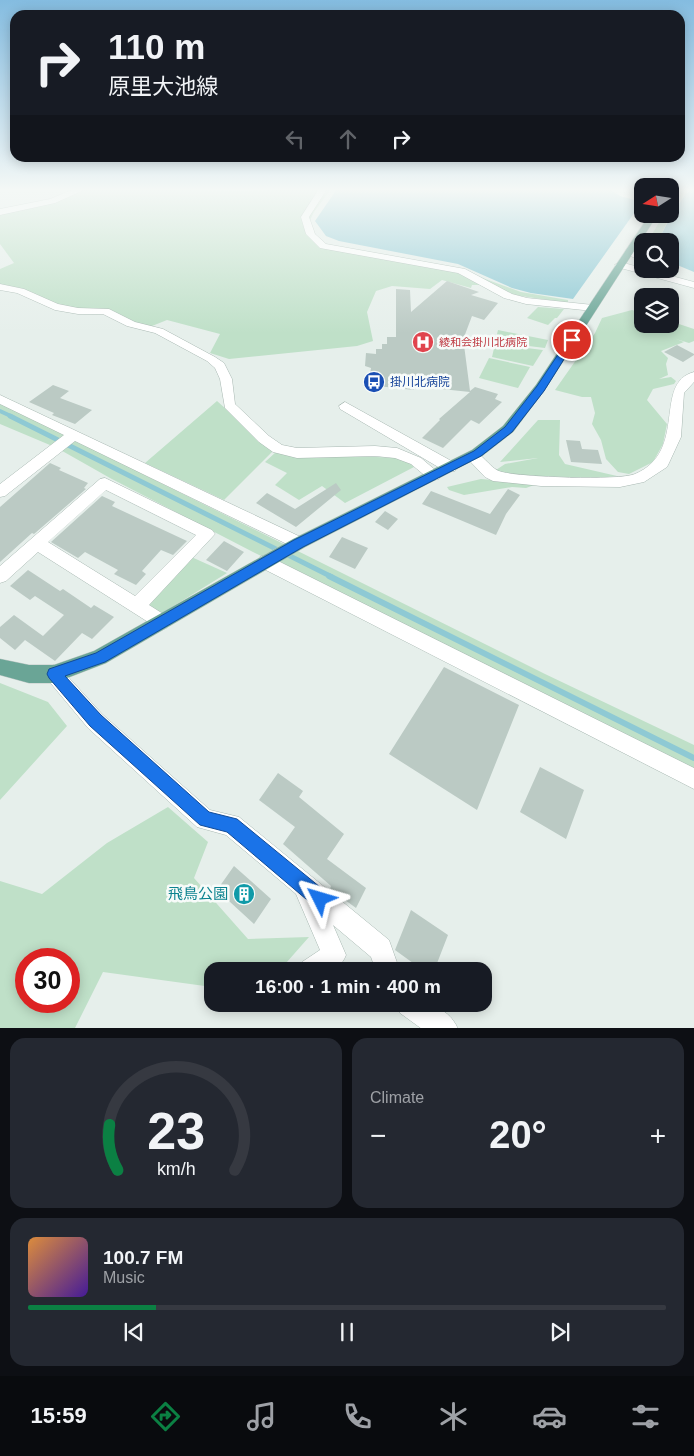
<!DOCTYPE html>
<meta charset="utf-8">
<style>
:root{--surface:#171b24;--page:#242831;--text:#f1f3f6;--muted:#9ea1a6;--line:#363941;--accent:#0b8043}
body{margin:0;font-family:Arial,"Noto Sans JP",sans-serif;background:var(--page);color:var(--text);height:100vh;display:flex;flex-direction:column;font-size:19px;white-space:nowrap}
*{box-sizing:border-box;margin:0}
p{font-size:16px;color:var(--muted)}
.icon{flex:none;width:28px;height:28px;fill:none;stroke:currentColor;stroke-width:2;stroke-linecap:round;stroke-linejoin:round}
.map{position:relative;height:1028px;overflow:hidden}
.panel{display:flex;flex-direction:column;gap:10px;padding:10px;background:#0d0f14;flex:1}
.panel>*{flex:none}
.top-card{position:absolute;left:10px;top:10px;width:675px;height:152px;border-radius:15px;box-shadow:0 2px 12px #0003;background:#171b24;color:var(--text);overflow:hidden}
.needle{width:32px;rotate:258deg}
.fabs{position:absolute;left:634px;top:178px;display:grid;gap:10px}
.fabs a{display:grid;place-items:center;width:45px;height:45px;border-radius:10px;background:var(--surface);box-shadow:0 2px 12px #0003;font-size:25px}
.speed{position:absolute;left:15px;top:948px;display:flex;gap:10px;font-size:25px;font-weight:700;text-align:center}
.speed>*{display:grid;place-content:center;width:65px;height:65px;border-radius:50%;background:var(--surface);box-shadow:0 2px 12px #0003;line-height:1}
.speed .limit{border:8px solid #d22;background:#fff;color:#111}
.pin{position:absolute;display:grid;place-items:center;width:42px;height:42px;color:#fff;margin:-21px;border:2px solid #fff;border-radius:50%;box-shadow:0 1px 5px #0007}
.me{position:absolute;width:55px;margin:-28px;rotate:310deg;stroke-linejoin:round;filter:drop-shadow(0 0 4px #0008)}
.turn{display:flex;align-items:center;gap:18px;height:105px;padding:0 15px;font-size:22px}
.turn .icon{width:65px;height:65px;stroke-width:2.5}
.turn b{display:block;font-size:35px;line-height:42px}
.lanes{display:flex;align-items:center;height:48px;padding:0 15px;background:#0003;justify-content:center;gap:25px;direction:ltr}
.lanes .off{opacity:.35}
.big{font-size:38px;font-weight:700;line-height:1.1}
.panel .tile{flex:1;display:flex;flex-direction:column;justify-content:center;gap:8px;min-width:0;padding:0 18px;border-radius:15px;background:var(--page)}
.panel .dial{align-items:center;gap:0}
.dial svg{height:130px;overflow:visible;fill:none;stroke:var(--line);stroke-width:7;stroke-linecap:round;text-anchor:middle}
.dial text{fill:var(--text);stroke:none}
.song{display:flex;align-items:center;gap:15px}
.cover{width:60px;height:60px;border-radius:8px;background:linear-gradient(135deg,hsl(30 70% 55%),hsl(260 70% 35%))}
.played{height:5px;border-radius:2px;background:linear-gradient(90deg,var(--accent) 20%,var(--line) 20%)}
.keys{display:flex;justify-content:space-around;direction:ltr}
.heat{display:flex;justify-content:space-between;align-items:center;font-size:28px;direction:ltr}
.panel .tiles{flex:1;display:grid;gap:10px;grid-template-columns:1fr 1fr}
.tile:last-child{grid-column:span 2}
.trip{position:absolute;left:204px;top:962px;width:288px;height:50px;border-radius:15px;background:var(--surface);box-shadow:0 2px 12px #0003;font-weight:700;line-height:50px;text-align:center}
.tabs{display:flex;height:80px;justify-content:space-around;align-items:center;background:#090b0e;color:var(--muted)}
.tabs .icon{width:35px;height:35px}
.tabs .current{color:var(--accent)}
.tabs b{font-size:22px;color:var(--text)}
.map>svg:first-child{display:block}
.green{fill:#bfe0c8;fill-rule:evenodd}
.water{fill:#8ec9d4}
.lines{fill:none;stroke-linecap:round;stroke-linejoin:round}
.stream-far2{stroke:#8ec9d4;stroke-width:4}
.stream-far1{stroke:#8ec9d4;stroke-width:5}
.stream{stroke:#8ec9d4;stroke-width:6}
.building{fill:#bbcac4}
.minor-casing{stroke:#a8b8b2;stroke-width:1}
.major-casing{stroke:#c2cac8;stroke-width:1}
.minor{fill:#fff;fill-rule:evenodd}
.major{fill:#6aa596;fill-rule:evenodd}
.route{fill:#1a73e8;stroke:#114b97}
.labels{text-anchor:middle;stroke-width:5;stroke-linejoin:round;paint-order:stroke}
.far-health-label{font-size:11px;fill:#be3a42;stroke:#f7fbf9;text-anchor:start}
.transit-label{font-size:12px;fill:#164399;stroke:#f7fbf9;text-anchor:start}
.near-culture-label{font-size:15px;fill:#0d838f;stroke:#f7fbf9;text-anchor:end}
</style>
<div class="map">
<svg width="694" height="1029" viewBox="0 0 694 1029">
<rect width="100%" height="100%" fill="#e6efeb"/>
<path class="green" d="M82 189 242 191 331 189 314 212 308 224 321 243 458 269 521 292 568 300V303L514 295 496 288 491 291 480 285H472L471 288 442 280 430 289 392 286 376 291 367 312 373 341 357 346 229 359 210 353 220 334 167 320 147 328 102 311H78L19 291 0 287V269L14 263 0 244V213L49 202Z
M681 189H689L671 214 658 241H648L664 214H670V205Z
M538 307 564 309 557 318H555L548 325 527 318Z
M632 310 642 313V324H670V321L694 329V341L689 343 676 339 684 342 661 351 668 358 666 364 668 375 659 379 671 377 676 381 674 384 653 389 647 400 667 424 663 444 653 462 629 474 618 472 606 459 601 440 592 424 595 413 591 397H582L555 390 595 333 602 318Z
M498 330 548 340 545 348 495 342Z
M495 344 543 350 533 366 492 357Z
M489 358 530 367 518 388 479 378Z
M217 401 273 451 224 500 145 463Z
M0 403 545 674 694 745V769L253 552 110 478 57 448 0 424Z
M538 420H560L559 455 565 464 617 476 598 478 506 475 496 470 505 464 538 458 500 462Z
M276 452 397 458 405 459 414 467 345 503 322 486 299 500 275 485 287 473 265 462Z
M481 479 537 484 526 488 512 487 464 495 449 490 447 487Z
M187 555 227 573 156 617 137 606Z
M0 683 48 702 67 726 0 800Z
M168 807 208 842 194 878 248 939 309 937 279 971H212V987L103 972 75 1028H0V881L42 894 107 843ZM26 959H69V1001H26Z"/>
<path class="water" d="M337 189H609L620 196 642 202 573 299 531 293 512 288 458 264 339 241 326 236 315 221Z
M689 189H694V272L670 262V241H658L672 214Z"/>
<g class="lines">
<path class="stream-far2" d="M0 411 13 417"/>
<path class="stream-far1" d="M10 416 332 577"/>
<path class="stream" d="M329 576 694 758"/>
</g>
<path class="building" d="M447 281 479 292 471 295 498 303 484 320 472 316 461 345H464L470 391 475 387 498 394 495 399 502 402 479 424 471 420 443 448 422 438 440 420 439 419 470 392 413 386 414 390 368 385 371 368 365 366 366 353 376 354V349H382V344H387V337H396V289L410 290 411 312Z
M677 345 694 354V355L683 362 664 352Z
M53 385 69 391 60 398 92 410 75 424 52 415 54 413 29 402Z
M566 440 580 441 582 449 598 450 602 464 571 462Z
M50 463 61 468 59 470 88 483 84 488 86 489 34 534 32 533 0 562V507Z
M336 483 341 490 296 527 256 503 267 493 295 509Z
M508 489 520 495 506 514 496 535 422 504 431 491 490 514Z
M102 496 115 502 112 506 187 541 173 555 161 550 142 571 146 574 136 585 114 574 118 570 85 552 78 558 51 542Z
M385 511 398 519 388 530 375 522Z
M342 537 368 548 355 569 329 557Z
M224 541 244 552 227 571 206 560Z
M28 570 60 591 63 589 91 608 94 605 114 617 92 639 82 633 55 661 25 640 15 650 0 638V627L14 615 43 636 64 615 35 596 30 600 10 586Z
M444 667 519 705 477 810 389 754Z
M540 767 584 790 566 839 520 812Z
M278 773 303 791 299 797 344 834 327 859 366 888 356 908 330 889 331 886 283 844 295 827 259 800Z
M234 866 271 899 254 924 217 890Z
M411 910 448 935 434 971H424L395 950Z"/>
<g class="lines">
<g class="minor-casing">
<path id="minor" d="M74 189H86L55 203 0 215V209L50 199Z
M319 189H327L309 217 315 234 326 244 465 269 512 294 527 298 593 305 598 308 593 311 526 304 504 298 458 273 320 248 306 234 301 217Z
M629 249 642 255V261L626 254V250Z
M620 262 694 282V288L617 267 615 265Z
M0 284 24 289 58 304 78 308 109 309 135 322 163 329 215 357 224 363 232 379 235 404 269 436 282 445 297 448 375 446 397 448 421 458 441 475 439 479 434 480 429 479 411 464 395 458 375 456 297 458 273 452 259 442 225 408 220 379 215 368 207 361 155 333 127 326 103 314H78L55 310 17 293 0 290Z
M694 372V382L684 393 681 437 669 463 667 467 644 482 620 487 541 486 493 481 485 477 465 456 467 453C482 448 488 469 502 472 522 477 618 481 635 474 689 451 652 383 694 372Z
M0 395 305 539 307 543 305 547 299 549 293 547 75 441 5 496 0 497V484L64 435 0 404Z
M345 402 455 463 457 467 455 471H445L340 409 339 406Z
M105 478 212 530 215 534 149 605 168 617 171 622 168 627 162 630 156 627 38 552 6 581 0 583V566L100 479ZM106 490 196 535 135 596 48 542Z
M266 555 694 768V789L260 567 258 562 260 557Z
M54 665 60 668 102 714 210 810 239 817 389 940 400 971H376L371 957 333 925 346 955C338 976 318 971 299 971L302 962 320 950 296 894 226 835 197 827 88 728 48 680 45 674 48 668Z
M396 1004C420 1002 447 1003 458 1029H422L400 1013Z"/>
</g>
<g class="major-casing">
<path id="major" d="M650 214H658L544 391 513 432 482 456 305 547 106 663 54 683H29L0 675V659L29 665H54L94 651 293 539 472 450 503 426 536 385Z"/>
</g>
<use href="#minor" class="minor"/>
<use href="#major" class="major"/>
</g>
<linearGradient id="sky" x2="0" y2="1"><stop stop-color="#84bce0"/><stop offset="0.57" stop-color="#f4f8f6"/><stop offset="1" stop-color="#f4f8f6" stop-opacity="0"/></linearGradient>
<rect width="694" height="333" fill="url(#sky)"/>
<path class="route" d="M572 337 576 340 544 391 512 432 481 456 303 547 105 662 65 676 101 715 209 812 237 819 326 892 328 899 326 905 320 907 313 905 227 832 200 825 90 726 49 678 47 674 49 669 96 653 294 540 474 451 505 427 537 386 569 338Z"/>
<defs>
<g id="hospital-disc" transform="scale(1.125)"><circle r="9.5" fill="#e0444e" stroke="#f7fbf9"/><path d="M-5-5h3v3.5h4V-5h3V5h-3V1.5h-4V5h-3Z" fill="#fff"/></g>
<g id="bus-disc" transform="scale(1.125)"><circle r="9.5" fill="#1a4fb4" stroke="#f7fbf9"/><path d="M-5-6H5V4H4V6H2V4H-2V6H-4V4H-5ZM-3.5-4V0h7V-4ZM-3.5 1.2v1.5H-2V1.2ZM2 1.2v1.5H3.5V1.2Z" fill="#fff"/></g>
<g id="building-disc" transform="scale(1.125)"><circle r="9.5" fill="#0f9aa8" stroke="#f7fbf9"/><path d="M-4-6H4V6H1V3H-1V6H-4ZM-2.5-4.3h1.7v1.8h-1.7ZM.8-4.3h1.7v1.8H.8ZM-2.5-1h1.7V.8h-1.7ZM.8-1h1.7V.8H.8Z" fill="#fff"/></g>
</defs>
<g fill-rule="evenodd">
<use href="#hospital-disc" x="423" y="342"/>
<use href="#bus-disc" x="374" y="382"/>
<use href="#building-disc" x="244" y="894"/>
</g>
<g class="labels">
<g class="far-health-label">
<text x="439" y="346">綾和会掛川北病院</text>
</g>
<g class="transit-label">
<text x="390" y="386">掛川北病院</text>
</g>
<g class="near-culture-label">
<text x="228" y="899">飛鳥公園</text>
</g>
</g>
</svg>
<div class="fabs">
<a><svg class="needle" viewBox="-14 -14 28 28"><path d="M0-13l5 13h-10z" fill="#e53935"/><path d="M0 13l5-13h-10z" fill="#9ea1a6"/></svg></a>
<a><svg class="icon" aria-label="search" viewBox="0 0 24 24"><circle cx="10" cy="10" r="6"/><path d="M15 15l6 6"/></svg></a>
<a><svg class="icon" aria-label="layers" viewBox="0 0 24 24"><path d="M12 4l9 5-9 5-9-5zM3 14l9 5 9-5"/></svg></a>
</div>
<div class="speed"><div class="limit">30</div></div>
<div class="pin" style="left:572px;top:340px;background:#d93025"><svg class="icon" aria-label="arrive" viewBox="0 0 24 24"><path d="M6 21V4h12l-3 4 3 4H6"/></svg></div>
<svg class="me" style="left:320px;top:899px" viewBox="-20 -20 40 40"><path d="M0-17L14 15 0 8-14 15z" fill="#1a73e8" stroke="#fff" stroke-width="4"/></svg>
<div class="trip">16:00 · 1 min · 400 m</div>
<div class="top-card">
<div class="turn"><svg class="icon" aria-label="right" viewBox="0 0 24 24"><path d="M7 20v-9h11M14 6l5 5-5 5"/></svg><div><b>110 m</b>原里大池線</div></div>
<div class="lanes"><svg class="icon off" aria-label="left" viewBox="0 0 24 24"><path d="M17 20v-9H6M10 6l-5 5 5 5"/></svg><svg class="icon off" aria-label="ahead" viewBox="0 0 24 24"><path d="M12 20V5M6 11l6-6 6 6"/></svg><svg class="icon" aria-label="right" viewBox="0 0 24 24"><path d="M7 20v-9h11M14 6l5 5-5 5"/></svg></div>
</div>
</div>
<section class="panel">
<div class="tiles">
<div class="tile dial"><svg viewBox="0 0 100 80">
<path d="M14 69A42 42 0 1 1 86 69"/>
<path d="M14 69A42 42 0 0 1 9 41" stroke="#0b8043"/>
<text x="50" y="56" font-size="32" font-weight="700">23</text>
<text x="50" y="72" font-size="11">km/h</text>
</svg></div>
<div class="tile"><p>Climate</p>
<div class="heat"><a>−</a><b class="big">20°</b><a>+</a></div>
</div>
<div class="tile">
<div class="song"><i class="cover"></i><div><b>100.7 FM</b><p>Music</p></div></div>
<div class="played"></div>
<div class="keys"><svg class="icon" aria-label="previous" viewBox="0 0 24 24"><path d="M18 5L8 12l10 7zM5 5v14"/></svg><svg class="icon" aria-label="pause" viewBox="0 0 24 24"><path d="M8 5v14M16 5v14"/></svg><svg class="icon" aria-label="next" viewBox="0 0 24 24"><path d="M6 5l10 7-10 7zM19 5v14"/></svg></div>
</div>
</div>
</section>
<nav class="tabs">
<b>15:59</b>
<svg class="icon current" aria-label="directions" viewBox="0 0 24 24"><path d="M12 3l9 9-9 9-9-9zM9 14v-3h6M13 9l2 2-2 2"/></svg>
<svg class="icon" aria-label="music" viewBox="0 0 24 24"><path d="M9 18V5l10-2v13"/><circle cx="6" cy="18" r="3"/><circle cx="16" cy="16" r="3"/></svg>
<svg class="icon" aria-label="phone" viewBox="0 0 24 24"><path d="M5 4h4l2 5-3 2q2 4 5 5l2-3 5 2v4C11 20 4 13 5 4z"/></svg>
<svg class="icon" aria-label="climate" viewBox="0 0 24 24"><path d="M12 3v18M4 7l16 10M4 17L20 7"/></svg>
<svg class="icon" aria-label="car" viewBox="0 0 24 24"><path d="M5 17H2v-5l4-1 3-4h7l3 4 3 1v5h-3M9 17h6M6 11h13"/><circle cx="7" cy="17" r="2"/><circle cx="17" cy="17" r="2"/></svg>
<svg class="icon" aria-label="filters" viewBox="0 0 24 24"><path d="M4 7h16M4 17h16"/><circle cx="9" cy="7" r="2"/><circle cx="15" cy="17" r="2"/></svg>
</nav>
